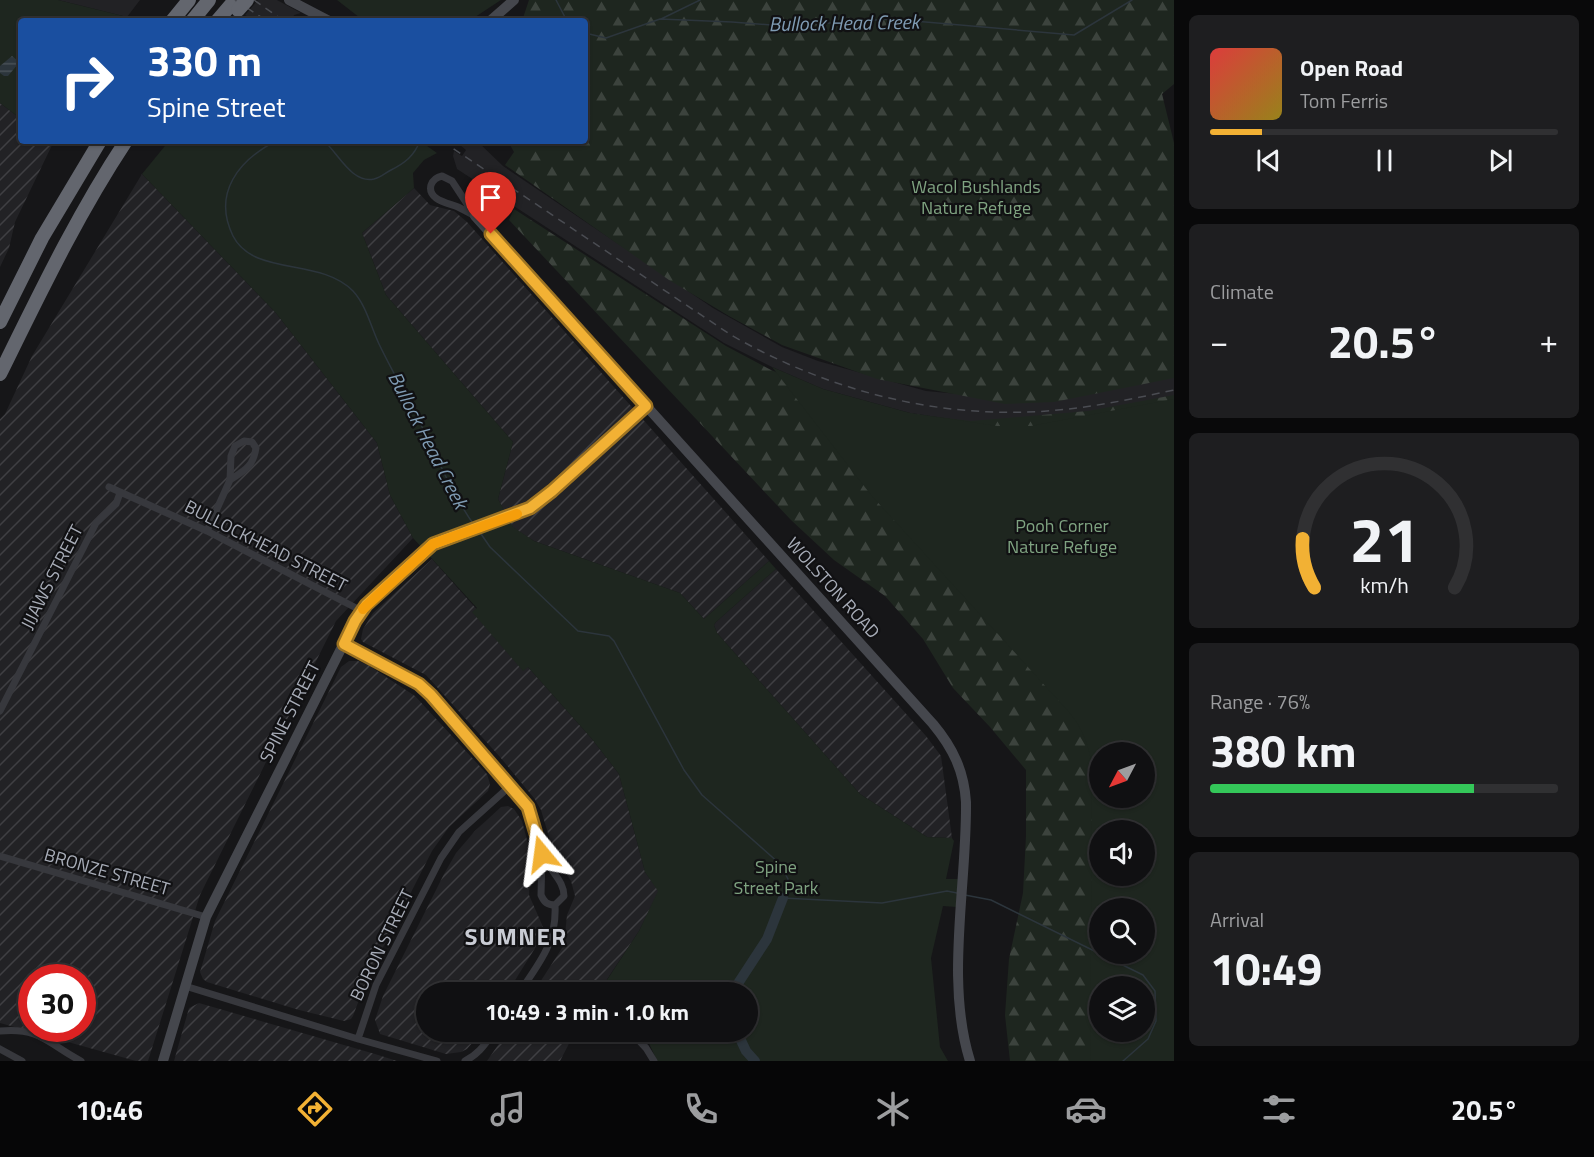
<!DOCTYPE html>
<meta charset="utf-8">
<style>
:root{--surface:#101012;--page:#1e1e20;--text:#f1f3f6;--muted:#9c9d9f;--line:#303032;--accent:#f2b134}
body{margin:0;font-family:"Titillium Web",sans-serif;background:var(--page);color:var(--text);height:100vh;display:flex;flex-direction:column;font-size:22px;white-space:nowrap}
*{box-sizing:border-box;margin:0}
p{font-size:20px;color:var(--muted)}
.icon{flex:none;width:33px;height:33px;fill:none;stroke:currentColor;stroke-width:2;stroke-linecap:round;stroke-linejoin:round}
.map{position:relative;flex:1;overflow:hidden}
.details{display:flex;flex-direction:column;gap:15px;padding:15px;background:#09090a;width:420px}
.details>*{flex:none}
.top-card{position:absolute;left:18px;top:18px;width:570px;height:126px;border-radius:6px;box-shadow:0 2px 4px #0004,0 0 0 2px var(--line);background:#1a4fa0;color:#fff;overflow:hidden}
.needle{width:39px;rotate:229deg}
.buttons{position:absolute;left:1089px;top:742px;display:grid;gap:12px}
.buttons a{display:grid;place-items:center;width:66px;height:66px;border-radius:50%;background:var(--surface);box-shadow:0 2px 4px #0004,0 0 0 2px var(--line);font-size:30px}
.speed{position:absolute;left:18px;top:964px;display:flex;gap:12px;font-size:30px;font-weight:700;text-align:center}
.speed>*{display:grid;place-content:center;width:78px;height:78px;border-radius:50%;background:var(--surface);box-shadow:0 2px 4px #0004,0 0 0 2px var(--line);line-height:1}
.speed .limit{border:9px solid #d22;background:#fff;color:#111}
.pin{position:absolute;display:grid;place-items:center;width:51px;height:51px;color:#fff;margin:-62px -26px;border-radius:50% 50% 50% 0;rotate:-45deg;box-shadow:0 0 6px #0007}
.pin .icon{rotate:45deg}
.me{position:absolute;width:66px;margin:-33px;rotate:344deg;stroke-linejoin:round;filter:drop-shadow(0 0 4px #0008)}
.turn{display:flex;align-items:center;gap:21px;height:126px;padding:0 30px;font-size:27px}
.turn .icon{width:78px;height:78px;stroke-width:2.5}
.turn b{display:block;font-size:42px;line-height:51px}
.big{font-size:45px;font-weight:700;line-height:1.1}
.details .widget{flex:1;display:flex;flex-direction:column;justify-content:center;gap:9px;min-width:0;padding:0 21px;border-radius:9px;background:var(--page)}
.details .dial{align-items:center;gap:0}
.dial svg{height:156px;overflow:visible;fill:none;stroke:var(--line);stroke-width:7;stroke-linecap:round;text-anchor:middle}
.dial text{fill:var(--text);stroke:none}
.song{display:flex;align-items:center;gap:18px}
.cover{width:72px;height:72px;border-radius:9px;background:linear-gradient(135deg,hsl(0 70% 55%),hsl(50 70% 35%))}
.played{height:6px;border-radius:3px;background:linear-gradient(90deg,var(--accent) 15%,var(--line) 15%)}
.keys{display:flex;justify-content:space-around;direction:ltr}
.heat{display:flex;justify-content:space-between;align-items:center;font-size:33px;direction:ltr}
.charge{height:9px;border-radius:4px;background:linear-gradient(90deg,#34c759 76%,var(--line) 0)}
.trip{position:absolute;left:416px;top:982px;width:342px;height:60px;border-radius:30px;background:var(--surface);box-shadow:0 2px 4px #0004,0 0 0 2px var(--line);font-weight:700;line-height:60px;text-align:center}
.tabs{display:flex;height:96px;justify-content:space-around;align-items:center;background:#060607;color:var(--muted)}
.tabs .icon{width:42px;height:42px}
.tabs .current{color:var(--accent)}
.tabs b{font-size:27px;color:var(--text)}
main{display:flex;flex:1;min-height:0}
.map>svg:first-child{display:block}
.built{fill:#222225}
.industrial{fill:url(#industrial-furrows);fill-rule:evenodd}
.forest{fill:url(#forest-firs);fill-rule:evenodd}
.park{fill:#1e261f;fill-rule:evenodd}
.water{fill:url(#water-rules)}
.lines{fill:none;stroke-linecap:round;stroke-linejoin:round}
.stream{stroke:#2c353c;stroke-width:1.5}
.river{stroke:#2c353c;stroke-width:10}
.street{stroke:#37383d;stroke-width:7}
.secondary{stroke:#45474d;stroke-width:10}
.highway{stroke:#63666e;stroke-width:14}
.rail{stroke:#4a4c52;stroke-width:1.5;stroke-dasharray:8 6;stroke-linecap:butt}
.highway-bridge{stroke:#63666e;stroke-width:14}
.route-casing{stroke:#9d7322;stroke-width:15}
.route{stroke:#f2b134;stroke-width:10}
.slow{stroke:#f59e0b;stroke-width:10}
.labels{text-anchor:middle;stroke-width:4.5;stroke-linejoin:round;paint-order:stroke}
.park-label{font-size:18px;fill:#7fa381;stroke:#111113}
.street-label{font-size:18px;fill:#a8adb8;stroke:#111113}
.water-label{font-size:20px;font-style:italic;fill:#7f9bb3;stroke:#111113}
.district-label{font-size:24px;font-weight:bold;letter-spacing:1.5px;fill:#c9ccd4;stroke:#111113}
</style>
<main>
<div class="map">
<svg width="1174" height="1061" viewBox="0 0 1174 1061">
<defs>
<pattern id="industrial-furrows" width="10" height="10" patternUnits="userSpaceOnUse" patternTransform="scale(1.5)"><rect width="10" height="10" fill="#222225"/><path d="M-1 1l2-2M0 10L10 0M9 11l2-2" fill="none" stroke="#3f3f43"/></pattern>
<pattern id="forest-firs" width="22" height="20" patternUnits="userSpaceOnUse" patternTransform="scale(1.5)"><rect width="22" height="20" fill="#1e261f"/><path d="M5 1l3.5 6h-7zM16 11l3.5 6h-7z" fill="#3c433d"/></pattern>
<pattern id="water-rules" width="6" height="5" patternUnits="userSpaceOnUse" patternTransform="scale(1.5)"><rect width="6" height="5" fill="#2c353c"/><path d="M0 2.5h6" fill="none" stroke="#485056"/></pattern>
</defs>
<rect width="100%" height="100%" fill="#161618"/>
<path class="built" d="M58 0H140L127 17Z
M258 0H277L301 13 294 15 293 18 300 21H255L245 15Z
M465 141H477L503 166 713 308 782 347 818 361 926 391 1002 398 1174 376V399L997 426 910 413 823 389 772 367 724 343 457 169 453 156 454 151 462 156 466 150 460 145Z"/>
<path class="industrial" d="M0 103 21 119V141H50L53 143 15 222 9 248 0 267Z
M142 174 276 313 377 443 390 495 413 538 336 621 200 895 148 1061H136L0 1023V419L5 414 32 356ZM32 978H82V1029H32Z
M414 188 430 205 454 211 467 222 769 561 704 619 680 593 534 541 513 528 498 499 513 442 386 295 362 233Z
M432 559 592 739 619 774 645 872 659 891 639 931 598 993H533L564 945 567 915 575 896 571 881 555 857 541 810 534 798 500 757 426 675 363 642 361 639 363 629 373 613Z
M776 569 926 736 941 756 952 838 927 837 860 794 717 633 714 625 716 622Z
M349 661H358L368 665 415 696 487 774 490 784 488 791 449 827 432 851 366 981 353 1016 351 1019 344 1021 299 1010 207 982 203 979 200 972 215 921 341 667Z
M508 806 514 809 522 821 531 855 529 895 543 927 537 945 507 993H426V1032H482L467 1049 461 1052 446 1054 380 1034 375 1020 383 996 444 874 456 853 475 831 501 807Z
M199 1003 375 1054 397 1061H174L189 1008Z
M507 1032H575L560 1061H487Z"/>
<path class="forest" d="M529 0H1174V84L1162 94 1174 143V378L1054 402 1005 404 877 379 782 345 729 316 669 280 505 165 514 152 508 141H585V21H522Z
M514 209 726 346 771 370 832 394 906 413 971 421 1088 411 1174 395V1061H1010L1005 1015 1009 959 1023 893 1026 836V770L990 727 953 688 923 639 885 596 834 560 791 520 509 220ZM1100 753H1144V798H1100ZM1100 831H1144V876H1100ZM1100 909H1144V954H1100ZM1100 987H1144V1032H1100Z"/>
<path class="park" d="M0 0H58L127 17 125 21H21V119L0 103Z
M337 0H501L469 21H364Z
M169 141H420L437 153 424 160 413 173 414 188 362 233 386 295 513 442 498 499 513 527 534 541 680 593 704 619 769 561 776 569 716 622 714 625 717 633 860 794 927 837 952 838 954 841 946 879H958L956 907 943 906 931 958 940 1047 948 1061H657L644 1032H747V993H620L605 983 639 931 658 891 645 872 619 774 592 739 528 667 523 671 472 612 477 608 413 538 390 495 377 443 276 313 142 174Z
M772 367 823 389 910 413 997 426H1031L1174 399V1061H1090L1092 773C1091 750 1084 730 1069 712L871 495ZM1100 753H1144V798H1100ZM1100 831H1144V876H1100ZM1100 909H1144V954H1100ZM1100 987H1144V1032H1100Z"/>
<path class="water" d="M12 56 18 61V64L8 76H4L0 73V66Z"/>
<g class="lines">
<path class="stream" d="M556 0 567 21
M661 19 700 0
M585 33 606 38 660 19 732 22 784 26 891 19 1074 35 1132 0
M276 141C239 160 212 193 233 236 254 277 320 257 353 291 366 305 371 327 379 344 393 373 409 400 423 429 439 462 453 495 474 525
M324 141C338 153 352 184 374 179 381 177 385 173 391 170 405 163 414 156 420 141
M479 531 490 547 578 631 609 636 614 641 684 770 702 795 780 864 788 879 783 898 882 903 947 891 957 893
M965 895 991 900 1143 975 1155 991 1156 1021 1148 1039 1123 1061"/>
<path class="river" d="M737 993V985L767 939 783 898
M737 1032 746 1051 755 1061"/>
<path class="street" d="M442 176 452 181 475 216C470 213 464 210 458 207 449 203 427 200 431 185 433 180 437 177 442 176Z
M109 487 207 531 362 611
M207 531 230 480 231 456 235 446 244 441 252 442 256 448C253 467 245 470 230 480
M343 643 419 684 431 695 522 799C536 818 536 842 547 862 553 874 564 882 564 896L555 905C547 905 544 902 541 895L542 854
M0 711 96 523 116 504 120 493
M0 856 206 917
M185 986 358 1039 376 985 441 858 459 832 510 786
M519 993C539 963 557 943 555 905
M0 1031C41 1027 48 1044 81 1061
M633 1034 646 1048 654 1061
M358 1039 437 1061
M0 1049 22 1061
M465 1061C479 1054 485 1044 494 1032"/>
<path class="secondary" d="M289 0 329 21
M490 21 514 0
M475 216 933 724C953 748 964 771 966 802 967 886 945 981 970 1061
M163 1061 206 917 352 627 371 601 433 544 530 508 552 491 647 406"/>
<path class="highway" d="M172 21 189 0
M192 21 209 0
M217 21 235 0
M0 322 42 238 100 141
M0 374C39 295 77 215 126 141"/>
<path class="rail" d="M235 0 267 21
M254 0 284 21
M442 141 731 335C827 390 936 419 1047 411 1090 408 1132 399 1174 390"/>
<path class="highway-bridge" d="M238 10 247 0"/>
</g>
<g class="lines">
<g class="route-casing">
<path id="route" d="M491 234 646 406 552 491 530 508 433 544 366 605 355 621 344 644 419 684 431 695 528 807 542 854"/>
</g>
<use href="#route" class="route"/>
<path class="slow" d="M363 609 433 544 517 514"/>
</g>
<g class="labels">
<g class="park-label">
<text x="976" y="193">Wacol Bushlands<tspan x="976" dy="21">Nature Refuge</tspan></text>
<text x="1062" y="532">Pooh Corner<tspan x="1062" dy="21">Nature Refuge</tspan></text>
<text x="776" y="873">Spine<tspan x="776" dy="21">Street Park</tspan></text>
</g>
<g class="street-label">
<text transform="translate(266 546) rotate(27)" y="6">BULLOCKHEAD STREET</text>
<text transform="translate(52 577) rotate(-63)" y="6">JIJAWS STREET</text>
<text transform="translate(833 588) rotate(48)" y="6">WOLSTON ROAD</text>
<text transform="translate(290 712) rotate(-63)" y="6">SPINE STREET</text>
<text transform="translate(107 872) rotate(16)" y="6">BRONZE STREET</text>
<text transform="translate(382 945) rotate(-64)" y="6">BORON STREET</text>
</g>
<g class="water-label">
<text transform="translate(844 23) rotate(-1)" y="7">Bullock Head Creek</text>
<text transform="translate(428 440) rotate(63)" y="7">Bullock Head Creek</text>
</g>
<g class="district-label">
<text x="516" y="945">SUMNER</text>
</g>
</g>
</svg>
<div class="buttons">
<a><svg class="needle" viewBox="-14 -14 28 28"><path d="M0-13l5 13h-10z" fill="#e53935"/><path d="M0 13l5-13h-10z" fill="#9c9d9f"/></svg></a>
<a><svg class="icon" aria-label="sound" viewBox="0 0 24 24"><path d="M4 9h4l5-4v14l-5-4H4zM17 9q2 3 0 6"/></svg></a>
<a><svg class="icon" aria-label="search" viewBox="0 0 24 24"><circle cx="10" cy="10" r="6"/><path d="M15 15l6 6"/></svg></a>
<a><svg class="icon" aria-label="layers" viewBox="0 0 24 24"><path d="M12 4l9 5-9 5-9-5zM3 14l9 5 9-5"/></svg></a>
</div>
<div class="speed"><div class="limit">30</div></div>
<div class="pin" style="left:491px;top:234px;background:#d93025"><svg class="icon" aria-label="arrive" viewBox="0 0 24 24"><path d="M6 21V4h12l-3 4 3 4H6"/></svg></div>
<svg class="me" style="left:542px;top:854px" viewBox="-20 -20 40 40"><path d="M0-17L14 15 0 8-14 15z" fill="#f2b134" stroke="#fff" stroke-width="4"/></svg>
<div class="trip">10:49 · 3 min · 1.0 km</div>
<div class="top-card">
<div class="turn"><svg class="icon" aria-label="right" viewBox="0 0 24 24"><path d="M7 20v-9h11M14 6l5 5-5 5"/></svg><div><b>330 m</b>Spine Street</div></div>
</div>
</div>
<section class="details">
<div class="widget">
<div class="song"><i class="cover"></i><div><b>Open Road</b><p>Tom Ferris</p></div></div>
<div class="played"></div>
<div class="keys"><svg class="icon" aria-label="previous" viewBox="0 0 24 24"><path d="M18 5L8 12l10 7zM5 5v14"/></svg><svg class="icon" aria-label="pause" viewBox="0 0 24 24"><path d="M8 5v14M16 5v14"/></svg><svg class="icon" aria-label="next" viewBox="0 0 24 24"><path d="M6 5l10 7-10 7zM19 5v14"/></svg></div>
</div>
<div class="widget"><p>Climate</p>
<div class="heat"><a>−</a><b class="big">20.5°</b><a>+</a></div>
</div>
<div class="widget dial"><svg viewBox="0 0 100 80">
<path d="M14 69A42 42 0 1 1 86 69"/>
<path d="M14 69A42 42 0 0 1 8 44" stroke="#f2b134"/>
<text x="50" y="56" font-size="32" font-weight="700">21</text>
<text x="50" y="72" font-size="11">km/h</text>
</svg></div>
<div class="widget"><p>Range · 76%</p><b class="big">380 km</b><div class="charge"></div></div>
<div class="widget"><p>Arrival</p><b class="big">10:49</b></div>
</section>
</main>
<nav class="tabs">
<b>10:46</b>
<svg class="icon current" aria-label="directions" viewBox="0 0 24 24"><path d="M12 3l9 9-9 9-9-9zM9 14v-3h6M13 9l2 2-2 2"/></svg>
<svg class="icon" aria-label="music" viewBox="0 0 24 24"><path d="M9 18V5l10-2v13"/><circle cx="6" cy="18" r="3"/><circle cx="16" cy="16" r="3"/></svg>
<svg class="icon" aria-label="phone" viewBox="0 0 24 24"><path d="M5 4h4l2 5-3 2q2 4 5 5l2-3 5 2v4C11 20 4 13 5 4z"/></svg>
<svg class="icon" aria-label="climate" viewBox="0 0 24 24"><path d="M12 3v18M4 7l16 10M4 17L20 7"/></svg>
<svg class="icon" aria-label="car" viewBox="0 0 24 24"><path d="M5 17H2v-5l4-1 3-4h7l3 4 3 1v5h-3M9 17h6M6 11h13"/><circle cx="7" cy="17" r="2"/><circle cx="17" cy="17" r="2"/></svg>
<svg class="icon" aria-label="filters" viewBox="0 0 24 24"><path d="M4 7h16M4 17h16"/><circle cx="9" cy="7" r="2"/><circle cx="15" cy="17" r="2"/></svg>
<b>20.5°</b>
</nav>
